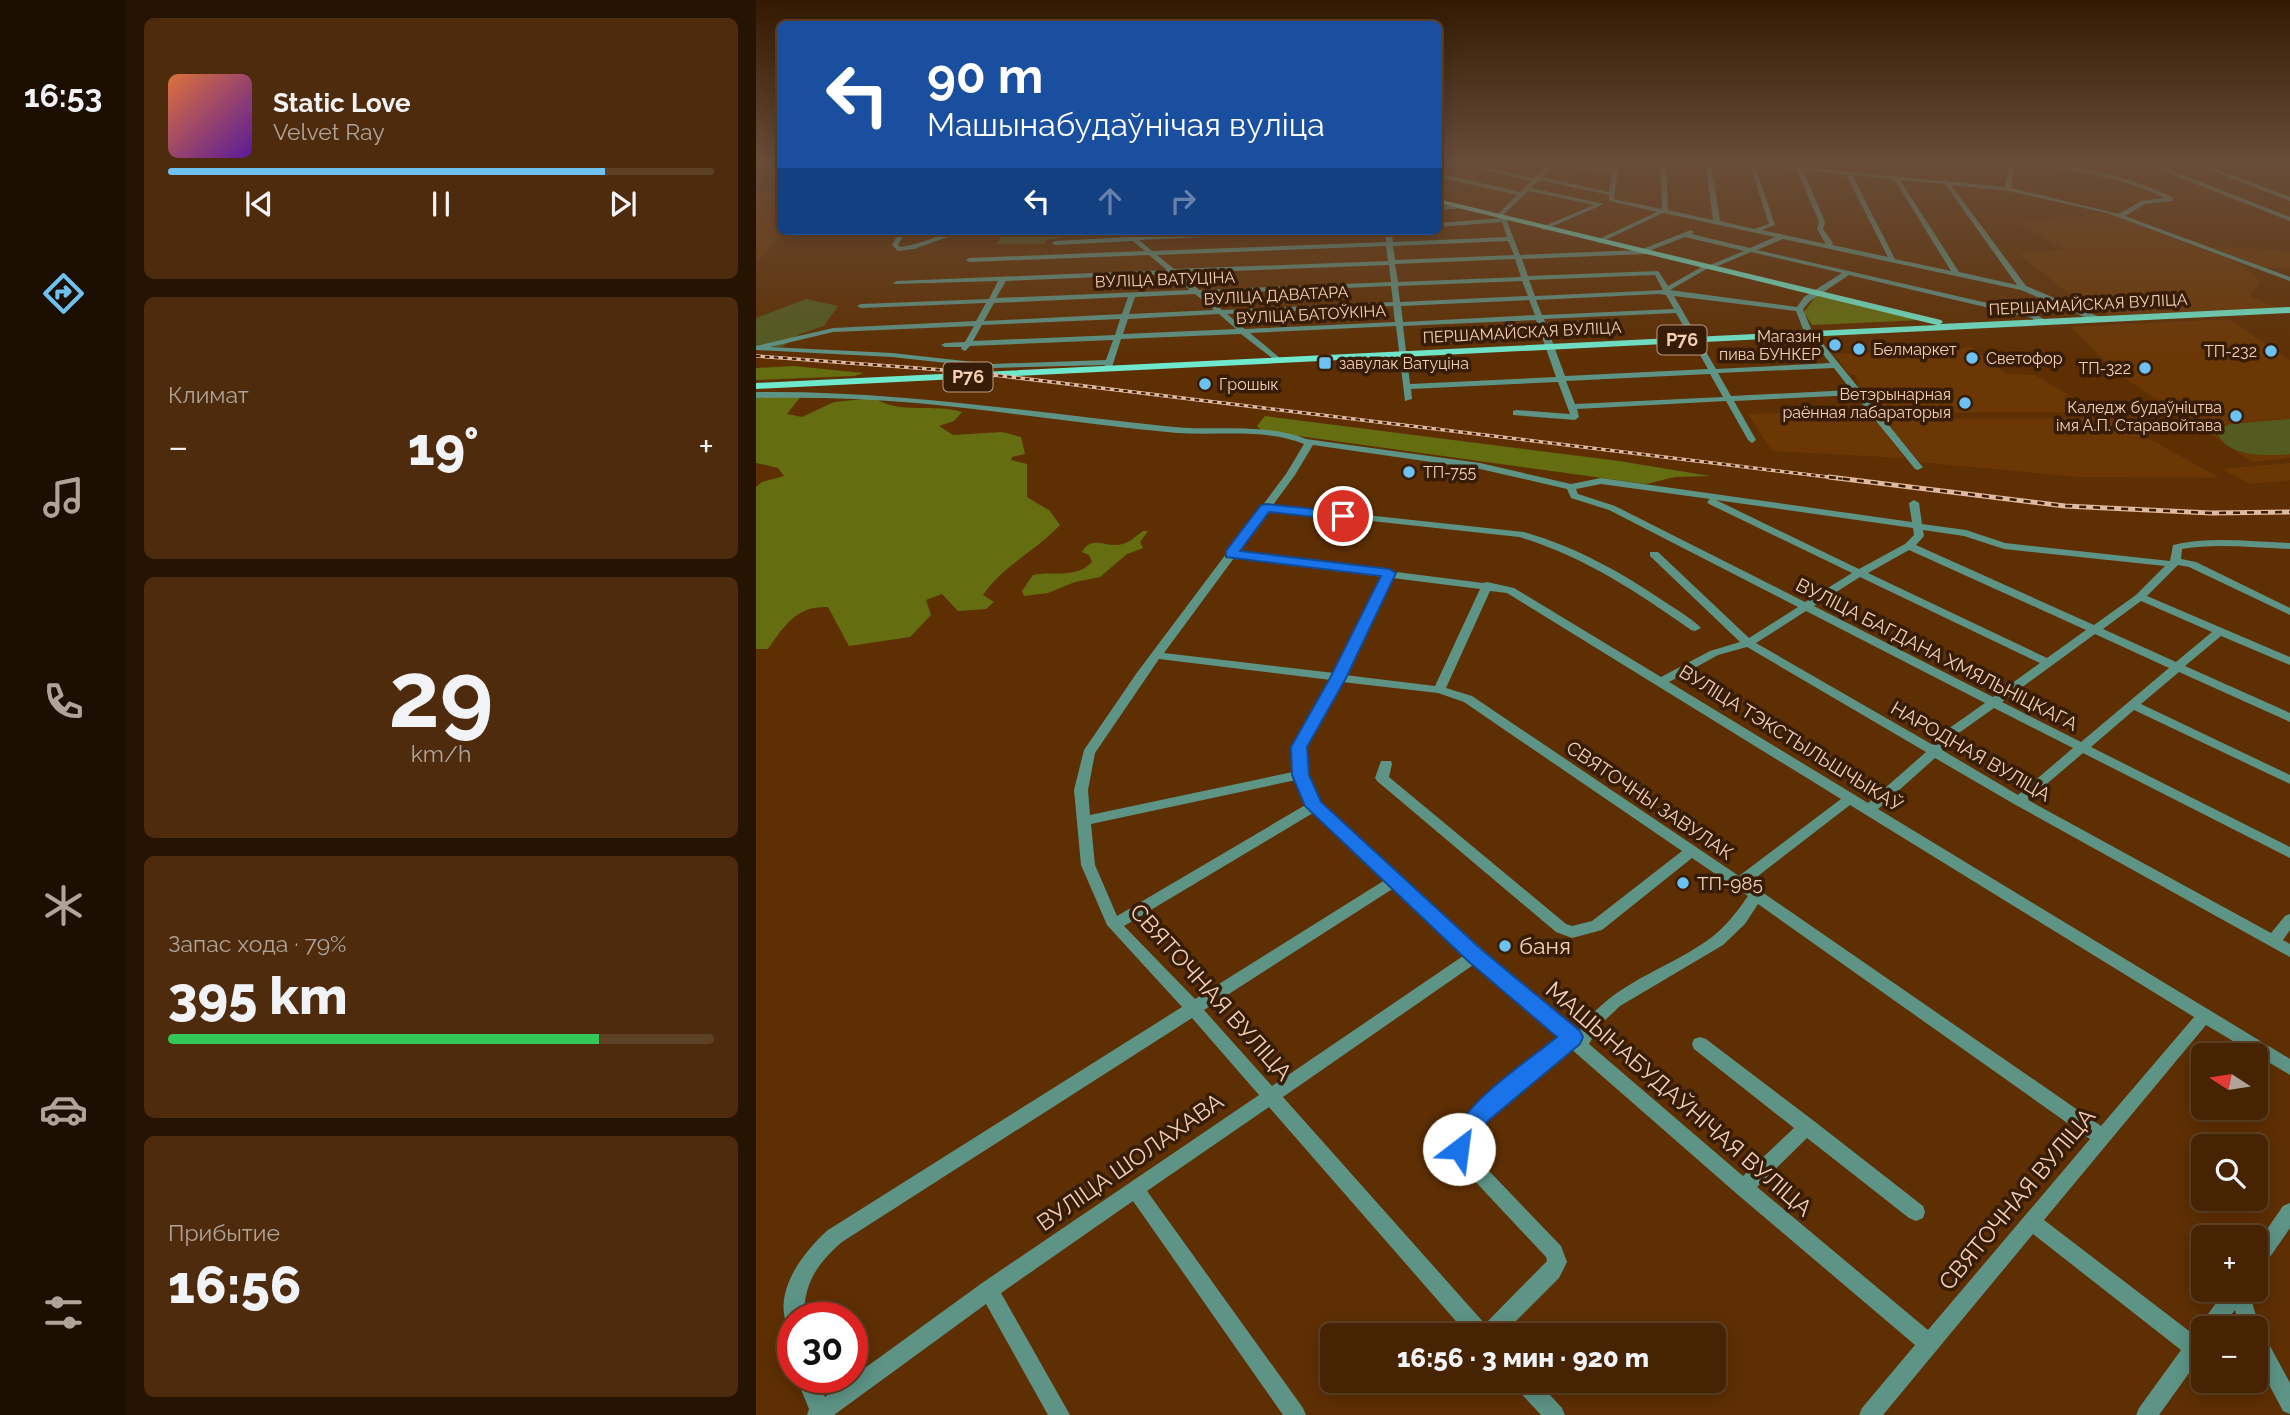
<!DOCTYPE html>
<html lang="ru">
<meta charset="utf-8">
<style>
:root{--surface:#462302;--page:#4d2b0c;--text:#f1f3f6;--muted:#b0a499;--line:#5e4024;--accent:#6ec2f3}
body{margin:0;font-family:Raleway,sans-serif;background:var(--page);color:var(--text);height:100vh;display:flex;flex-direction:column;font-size:26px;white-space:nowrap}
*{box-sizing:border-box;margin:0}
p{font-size:23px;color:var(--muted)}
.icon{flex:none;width:38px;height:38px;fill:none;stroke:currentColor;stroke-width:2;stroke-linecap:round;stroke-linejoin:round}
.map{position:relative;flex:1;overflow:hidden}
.drawer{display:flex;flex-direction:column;gap:18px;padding:18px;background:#261301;width:630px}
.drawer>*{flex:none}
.banner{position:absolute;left:21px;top:21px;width:665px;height:214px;border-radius:10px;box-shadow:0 4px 18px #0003,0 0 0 2px var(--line);background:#1a4fa0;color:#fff;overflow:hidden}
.needle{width:46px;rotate:282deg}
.buttons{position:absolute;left:1435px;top:1043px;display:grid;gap:14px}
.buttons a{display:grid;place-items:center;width:77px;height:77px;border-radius:10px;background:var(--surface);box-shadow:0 4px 18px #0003,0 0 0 2px var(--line);font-size:35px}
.speed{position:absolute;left:21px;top:1302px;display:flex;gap:14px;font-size:35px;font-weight:700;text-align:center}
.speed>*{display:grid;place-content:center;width:91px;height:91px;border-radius:50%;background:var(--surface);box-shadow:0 4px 18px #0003,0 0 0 2px var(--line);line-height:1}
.speed .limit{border:10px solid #d22;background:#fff;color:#111}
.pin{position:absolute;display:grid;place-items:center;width:60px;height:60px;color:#fff;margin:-30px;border:4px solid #fff;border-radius:50%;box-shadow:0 2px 7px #0007}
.me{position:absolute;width:77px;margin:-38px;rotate:30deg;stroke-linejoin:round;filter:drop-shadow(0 0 5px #0008)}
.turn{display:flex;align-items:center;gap:24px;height:147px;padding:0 35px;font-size:32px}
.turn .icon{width:91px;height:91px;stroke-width:2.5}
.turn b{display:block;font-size:49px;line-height:60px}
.lanes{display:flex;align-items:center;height:66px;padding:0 35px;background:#0003;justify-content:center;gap:35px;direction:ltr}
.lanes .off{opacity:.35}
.big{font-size:52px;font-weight:800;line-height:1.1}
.drawer .tile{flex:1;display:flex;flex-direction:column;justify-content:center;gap:10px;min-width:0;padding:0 24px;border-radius:10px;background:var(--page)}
.drawer .dial{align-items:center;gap:0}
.dial b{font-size:91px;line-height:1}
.song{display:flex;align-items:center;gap:21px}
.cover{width:84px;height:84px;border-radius:10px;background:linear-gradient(135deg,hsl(20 70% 55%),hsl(270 70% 35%))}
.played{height:7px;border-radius:4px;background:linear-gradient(90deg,var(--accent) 80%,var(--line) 80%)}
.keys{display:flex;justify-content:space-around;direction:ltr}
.heat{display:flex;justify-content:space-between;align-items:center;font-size:38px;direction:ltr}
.charge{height:10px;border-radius:5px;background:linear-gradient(90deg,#34c759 79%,var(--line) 0)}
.trip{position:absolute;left:564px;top:1323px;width:406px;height:70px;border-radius:10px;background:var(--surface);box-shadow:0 4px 18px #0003,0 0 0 2px var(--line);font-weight:800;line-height:70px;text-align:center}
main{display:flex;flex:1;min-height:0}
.dock{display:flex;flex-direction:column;width:126px;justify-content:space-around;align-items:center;background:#1c0e01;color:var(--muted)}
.dock .icon{width:49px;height:49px}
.dock .on{color:var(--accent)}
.dock b{font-size:32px;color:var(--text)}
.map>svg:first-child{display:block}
.built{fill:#6b3705}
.green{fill:#535b21}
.forest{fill:#646e10}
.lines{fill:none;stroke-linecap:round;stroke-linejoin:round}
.minor{fill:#5d9486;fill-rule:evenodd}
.major{fill:#6fe9cd;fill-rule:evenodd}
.rail-far1-casing{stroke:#e0b99e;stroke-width:3.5}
.rail-casing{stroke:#e0b99e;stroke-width:5}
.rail-far1{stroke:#371c07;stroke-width:2;stroke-dasharray:4.5;stroke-linecap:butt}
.rail{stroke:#371c07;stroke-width:2.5;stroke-dasharray:7;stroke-linecap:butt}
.route{fill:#1a73e8;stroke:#114b97;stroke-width:2}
.poi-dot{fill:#6ec2f3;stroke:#371c07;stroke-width:2.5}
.labels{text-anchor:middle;stroke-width:7;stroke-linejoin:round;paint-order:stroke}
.far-street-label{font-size:16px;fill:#f5d0b7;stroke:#371c07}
.far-poi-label{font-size:16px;fill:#f5d0b7;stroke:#371c07;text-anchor:end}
.shield{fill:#371c07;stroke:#bc9a82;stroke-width:2}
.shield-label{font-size:18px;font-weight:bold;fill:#f5d0b7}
.street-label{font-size:19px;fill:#f5d0b7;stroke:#371c07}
.poi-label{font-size:19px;fill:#f5d0b7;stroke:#371c07;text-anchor:start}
.near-poi-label{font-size:23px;fill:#f5d0b7;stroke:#371c07;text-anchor:start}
.near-street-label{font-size:23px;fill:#f5d0b7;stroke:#371c07}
</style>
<main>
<nav class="dock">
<b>16:53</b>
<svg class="icon on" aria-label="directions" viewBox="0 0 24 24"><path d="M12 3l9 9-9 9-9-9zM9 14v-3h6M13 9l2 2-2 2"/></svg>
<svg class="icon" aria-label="music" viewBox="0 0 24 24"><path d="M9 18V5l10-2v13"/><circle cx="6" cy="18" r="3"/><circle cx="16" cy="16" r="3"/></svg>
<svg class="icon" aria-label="phone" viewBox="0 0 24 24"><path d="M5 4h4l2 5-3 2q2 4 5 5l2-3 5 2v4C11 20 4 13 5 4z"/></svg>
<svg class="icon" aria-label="climate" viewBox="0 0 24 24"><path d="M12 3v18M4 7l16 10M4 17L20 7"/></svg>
<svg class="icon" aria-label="car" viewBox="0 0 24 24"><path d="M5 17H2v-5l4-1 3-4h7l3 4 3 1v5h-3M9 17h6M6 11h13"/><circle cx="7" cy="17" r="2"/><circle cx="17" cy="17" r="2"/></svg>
<svg class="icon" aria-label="filters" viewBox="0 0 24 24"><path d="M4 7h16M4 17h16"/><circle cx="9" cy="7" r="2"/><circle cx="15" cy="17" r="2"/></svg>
</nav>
<section class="drawer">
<div class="tile">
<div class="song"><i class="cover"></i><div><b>Static Love</b><p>Velvet Ray</p></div></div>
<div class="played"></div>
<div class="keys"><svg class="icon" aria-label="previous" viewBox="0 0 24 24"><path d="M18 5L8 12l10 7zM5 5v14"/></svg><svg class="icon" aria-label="pause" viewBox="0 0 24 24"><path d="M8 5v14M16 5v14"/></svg><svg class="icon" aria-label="next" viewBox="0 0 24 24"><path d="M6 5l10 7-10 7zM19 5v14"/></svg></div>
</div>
<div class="tile"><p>Климат</p>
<div class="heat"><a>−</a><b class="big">19°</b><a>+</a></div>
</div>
<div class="tile dial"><b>29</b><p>km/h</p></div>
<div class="tile"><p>Запас хода · 79%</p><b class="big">395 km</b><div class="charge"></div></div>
<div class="tile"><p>Прибытие</p><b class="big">16:56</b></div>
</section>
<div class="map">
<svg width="1534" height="1415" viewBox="0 0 1534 1415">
<rect width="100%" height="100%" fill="#5e2f03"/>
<path class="built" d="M24 192V231H28L0 264V193Z
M1351 213 1482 263 1505 282 1494 296 1521 308 1352 315 1336 305 1326 304 1263 254 1309 249 1261 223 1293 220 1308 227 1292 219Z
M1454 246 1534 251V269L1507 267Z
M1473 319 1534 360V458L1497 462 1362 374 1315 327Z
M1216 347 1250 374 1279 375 1341 412 1124 413 1101 384 1104 383 1098 374H1093L1078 354 1134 352 1139 356Z
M1113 411 1148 458 1016 451 992 414Z
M1356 418 1464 478 1322 477 1163 462 1128 419Z
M1534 463V480L1495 484 1465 469Z"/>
<path class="green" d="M255 231H312L306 238 290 240 288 244H240L248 234Z
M50 299 82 306 68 326 44 334 26 347 0 346V318Z
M1534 419V454C1513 456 1468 458 1461 431L1474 424Z"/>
<path class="forest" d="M1061 295 1166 320 1056 325 1048 312Z
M37 366 108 373 98 376 0 380V368Z
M46 395 31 414 46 417 78 402 118 398C144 415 177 403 206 412L198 421 183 426 197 435 246 432 265 437 269 454 256 457 255 460 271 464V497L294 511 304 525C281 550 245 567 227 595L238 602 230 609 202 611 186 594 170 600 175 615 154 637 93 646 72 607C40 606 29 625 12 649H0V487L6 482 28 476 22 468 0 463V398Z
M509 416 863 461 954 476 919 477 890 484 506 431 501 426Z
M387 531H392L384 542 387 548 371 554 344 577 319 582 292 593 268 596 266 591 277 575C299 570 318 580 336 562L333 555 326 552C335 536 348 546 362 545 372 544 379 537 387 531Z"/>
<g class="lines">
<path class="minor" d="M691 161H703L778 178 791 165 765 161H800V163L856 169 857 161H863L858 199 906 209 904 161H910L912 210 957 220 949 161H955L964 221 998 229 1013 224 994 165 966 161H989L1041 166 1044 161H1048L1046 167 1186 181 1189 179 1192 181 1249 187 1253 163 1243 161C1304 161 1364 172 1418 198L1416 201 1389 204 1369 216 1534 277V281L1351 213 1252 191 1195 185 1270 286 1346 318V322H1340L1265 290 1027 239 1001 250 1279 314 1291 321 1292 323 1288 325 1276 318 1093 275 1054 301 1047 309 1055 329 1165 465 1167 467 1162 470 1159 469 1099 395 978 401 1000 440 996 443 992 440 970 401 821 409 823 417 819 420 757 415V411L760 410 814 414 802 382 655 389 656 399 649 401 640 326 494 333 524 358V362H521L485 334 365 339 356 367 352 369 348 367 349 365 236 368 136 357 0 350V346L77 328 220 321 230 303 105 308 101 306 105 304 233 299 242 281 139 284 137 283 141 281 411 270 393 255 213 262 210 260 213 258 389 251 377 241 299 245 296 243 299 241 373 237 366 231H373L379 236 536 231 533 233 383 240 396 251 630 242 629 231H635L637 242 751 237 746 222 682 227V223L746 218 751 216 754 218 751 221 764 255 884 250 935 230 938 232 935 234 994 248 1019 237 907 213 843 243 840 241 841 240 901 212 853 201V195L783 180 775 188 848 204 788 230 785 228 786 227 838 205 772 191 745 217H741V215L761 195 682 177V173L764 192 775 181ZM1259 164C1311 169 1361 175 1409 198L1385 201 1363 214 1255 188ZM797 166 856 172 853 192 786 177ZM999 166 1041 170 1063 222 1061 229 1070 244 1006 230 1019 225ZM1047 170 1090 175 1132 257 1076 245 1077 243 1067 229 1069 222ZM1096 175 1138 179 1195 271 1139 259ZM1144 180 1189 184 1261 285 1203 272ZM929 237 988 251 954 265H949L912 286 903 272 901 271 772 276 766 259 890 254 893 251ZM752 241 758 255 639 260 637 246ZM630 246 632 261 418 269 401 255ZM995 252 1086 273 1048 297 1041 307 914 290 952 268H957ZM759 259 765 277 642 282 639 264ZM633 265 635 282 443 290 423 273ZM415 274 434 290 240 298 250 281ZM899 275 907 290 779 296 773 280ZM766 281 772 296 644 302 642 286ZM635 286 637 302 466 310 448 294ZM439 294 458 310 373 314 379 297ZM903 294 910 295 918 309 786 315 780 300ZM918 296 1040 311 1047 329 1074 363 960 369ZM372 297 366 314 228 321 238 303ZM773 300 779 315 647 322 645 306ZM637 306 639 322 489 329 471 314ZM920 313 952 369 809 376 788 319ZM463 314 480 329 367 334 372 319ZM364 319 359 335 217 341 226 325ZM780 320 800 377 654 384 647 326ZM218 326 209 342 189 343 185 345 189 347H206L205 349 209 351 214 346 357 340 350 360 236 364 136 353 14 347 77 332ZM1078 368 1095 390 975 396 962 373ZM954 374 967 397 819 404 810 381Z
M1113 161H1135L1178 167 1175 169Z
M1382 161H1391L1534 217V221Z
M1432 161H1441L1449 165 1534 161V164L1455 167 1534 197V201Z
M707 205 709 208 682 210V206Z
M144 231H150L142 245 144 247C166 245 187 231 209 231L158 249 142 251 136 245Z
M0 392C141 390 278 413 418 427 459 431 511 423 550 439L724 463 815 484 845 478 1156 522 1153 503 1158 500 1163 503 1166 524 1210 530 1249 543 1414 561 1417 545C1456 536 1495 542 1534 543V549C1498 548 1462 543 1426 549L1425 559 1440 562 1534 608V615L1433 567 1422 565 1391 596 1534 657V665L1465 636 1429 666 1534 713V722L1423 672 1385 704 1534 775V784L1378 710 1335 747 1534 847V858L1327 753 1272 800 1515 933 1529 916 1534 914V930L1527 940 1534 944V957L1258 804 1179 758 1122 809 1534 1059V1075L1450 1025 1288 1220 1437 1334C1448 1320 1459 1304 1470 1290H1492L1504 1328 1503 1331 1507 1333 1534 1383V1414L1527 1411 1500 1360V1328H1484L1479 1310 1465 1328H1447L1446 1355 1403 1415H1380L1383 1408 1425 1350 1277 1234 1127 1415H1103L1106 1408 1159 1345 981 1194 814 1048C778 1076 731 1104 712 1149L805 1246 811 1262 803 1278 746 1335H712L513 1107 391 1191 547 1408 550 1415H527L377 1201 245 1293 314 1415H292L230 1304 78 1415H51L53 1409 40 1377H60L69 1397 226 1283 503 1095 436 1018 86 1242C60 1265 48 1283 48 1318H37V1327L31 1325C17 1291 48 1251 72 1230L426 1007 351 925 325 865 318 790 328 750 380 674 530 474 548 444C509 428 462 436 421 433 334 425 247 411 160 403 107 398 54 397 0 398ZM557 445 724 469 811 489 815 498 853 510 1042 607 993 638 902 552H894V556L984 642 954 651 905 677 758 588 731 582 727 583 482 552 513 510 763 537C827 556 881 592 935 630L939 631 945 628C935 618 921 610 909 602 865 572 820 547 768 532L517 505 539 475ZM845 484 954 499 951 502 953 504 1096 573 1049 602 859 506 822 494 820 489ZM960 500 1157 528 1158 535 1149 544 1103 569ZM1167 530 1208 536 1248 549 1409 566 1380 595 1338 625 1160 545 1168 536ZM1153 550 1330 630 1291 658 1112 573ZM478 558 626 577 578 673 408 653ZM1104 577 1284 663 1237 697 1058 606ZM636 578 724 589 679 686 589 675ZM734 591 751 593 1085 799 983 876 716 696 690 688ZM1385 601 1456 632 1420 662 1347 629ZM1050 611 1229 703 1185 734 1177 745 1000 643ZM1339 634 1413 668 1325 742 1246 702ZM991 647 1170 752 1112 803 913 682 962 655ZM403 659 575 680 537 747V772L334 815 332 790 339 753ZM586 682 682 693 708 702 926 851 836 921 816 926 810 924 633 777 636 764 635 761H625L619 778 621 781 800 932 816 938 846 930 936 858 992 896C981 912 971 925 956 937 911 971 854 982 822 1033L818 1031 564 804 551 775 549 747ZM1238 708 1317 748 1262 795 1186 750 1193 740ZM540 780 551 804 361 916 339 865 335 824ZM1094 805 1438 1017 1345 1126 993 883ZM557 813 629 880 439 999 368 926ZM638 888 710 954 516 1086 448 1010ZM1002 904 1334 1139 1172 1330 1001 1187 1051 1138 1153 1218 1160 1221 1167 1218 1169 1212 1167 1206 1058 1121 950 1039 944 1037 938 1039 936 1044 938 1049 1038 1128 987 1176 833 1044 844 1025 864 1006 967 945 989 924ZM720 963 803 1038C761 1070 716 1099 694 1149L700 1161 790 1257 791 1261 729 1324 527 1097Z
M1534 1203V1228L1507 1267 1500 1270V1245L1527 1206Z
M757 1381H781L806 1408 809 1415H785L760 1388Z"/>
<path class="major" d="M682 199 1185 320 1187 322 1184 324 1534 307V313L0 389V383L1181 325 682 203Z"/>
<g class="rail-far1-casing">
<path id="rail-far1" d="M0 356 214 372 1088 479"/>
</g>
<g class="rail-casing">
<path id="rail" d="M1073 477 1309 506 1455 513 1534 512"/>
</g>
<use href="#rail-far1" class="rail-far1"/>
<use href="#rail" class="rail"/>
</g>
<linearGradient id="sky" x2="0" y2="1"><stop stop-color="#341a02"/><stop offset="0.45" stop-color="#684d39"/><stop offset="1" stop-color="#684d39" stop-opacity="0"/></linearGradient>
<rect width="1534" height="359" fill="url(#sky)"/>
<path class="route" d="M510 504 587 512 593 516 587 520 513 512 484 551 633 569 640 573 590 678 551 747 553 775 565 802 726 950 824 1031 827 1037 824 1044 733 1120 717 1140 711 1156 703 1159 695 1156 692 1149C704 1103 766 1066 801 1037L712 961 549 806 536 775 535 747 574 678 625 576 470 557V551L505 505Z"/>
<g class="poi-dot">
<circle cx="1079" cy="345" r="7"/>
<circle cx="1103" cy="349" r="7"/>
<circle cx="1515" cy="351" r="7"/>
<circle cx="1216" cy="358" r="7"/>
<rect x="562" y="356" width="14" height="14" rx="3.5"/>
<circle cx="1389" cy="368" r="7"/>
<circle cx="449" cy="384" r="7"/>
<circle cx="1209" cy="403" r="7"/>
<circle cx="1480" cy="416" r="7"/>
<circle cx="653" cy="472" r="7"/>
<circle cx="927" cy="883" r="7"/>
<circle cx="749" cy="946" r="7"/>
</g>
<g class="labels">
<g class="far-street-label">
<text transform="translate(409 279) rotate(-2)" y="6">ВУЛІЦА ВАТУЦІНА</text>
<text transform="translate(520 295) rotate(-3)" y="6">ВУЛІЦА ДАВАТАРА</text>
<text transform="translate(1332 304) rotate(-3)" y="6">ПЕРШАМАЙСКАЯ ВУЛІЦА</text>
<text transform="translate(555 314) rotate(-3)" y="6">ВУЛІЦА БАТОЎКІНА</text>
<text transform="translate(766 332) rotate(-3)" y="6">ПЕРШАМАЙСКАЯ ВУЛІЦА</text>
</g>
<g class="far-poi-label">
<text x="1065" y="342">Магазин<tspan x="1065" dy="18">пива БУНКЕР</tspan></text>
<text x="1117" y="355" text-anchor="start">Белмаркет</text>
<text x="1501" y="357">ТП-232</text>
<text x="1230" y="364" text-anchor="start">Светофор</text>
<text x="583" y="369" text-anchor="start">завулак Ватуціна</text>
<text x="1375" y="374">ТП-322</text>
<text x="463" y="390" text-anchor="start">Грошык</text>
<text x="1195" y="400">Ветэрынарная<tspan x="1195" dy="18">раённая лабараторыя</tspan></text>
<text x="1466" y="413">Каледж будаўніцтва<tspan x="1466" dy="18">імя А.П. Старавойтава</tspan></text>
<text x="667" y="478" text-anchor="start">ТП-755</text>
</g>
<g class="shield">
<rect x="901.5" y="325.5" width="49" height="29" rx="5"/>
<rect x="187.5" y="362.5" width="49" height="29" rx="5"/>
</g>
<g class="shield-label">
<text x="926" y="346">Р76</text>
<text x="212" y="383">Р76</text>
</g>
<g class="street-label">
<text transform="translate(1181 654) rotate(27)" y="7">ВУЛІЦА БАГДАНА ХМЯЛЬНІЦКАГА</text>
<text transform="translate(1035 738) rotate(32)" y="7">ВУЛІЦА ТЭКСТЫЛЬШЧЫКАЎ</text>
<text transform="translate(1215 751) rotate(30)" y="7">НАРОДНАЯ ВУЛІЦА</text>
<text transform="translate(894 800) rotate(34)" y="7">СВЯТОЧНЫ ЗАВУЛАК</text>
</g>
<g class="poi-label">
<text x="941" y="890">ТП-985</text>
</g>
<g class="near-poi-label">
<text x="763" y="954">баня</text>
</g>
<g class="near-street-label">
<text transform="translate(455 992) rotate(48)" y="8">СВЯТОЧНАЯ ВУЛІЦА</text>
<text transform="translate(923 1099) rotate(41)" y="8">МАШЫНАБУДАЎНІЧАЯ ВУЛІЦА</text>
<text transform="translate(374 1162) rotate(-35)" y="8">ВУЛІЦА ШОЛАХАВА</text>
<text transform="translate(1261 1199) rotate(-50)" y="8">СВЯТОЧНАЯ ВУЛІЦА</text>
</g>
</g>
</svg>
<div class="buttons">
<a><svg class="needle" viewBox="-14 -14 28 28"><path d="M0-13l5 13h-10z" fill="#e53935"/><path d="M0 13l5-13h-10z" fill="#b0a499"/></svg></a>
<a><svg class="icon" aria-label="search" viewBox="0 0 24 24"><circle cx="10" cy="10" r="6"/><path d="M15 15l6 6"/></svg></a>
<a>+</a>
<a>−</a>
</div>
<div class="speed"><div class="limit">30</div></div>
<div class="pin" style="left:587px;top:516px;background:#d93025"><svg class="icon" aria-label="arrive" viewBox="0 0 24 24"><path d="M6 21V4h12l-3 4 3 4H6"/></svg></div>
<svg class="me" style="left:703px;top:1149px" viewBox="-20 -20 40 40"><circle r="19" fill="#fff"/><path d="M0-13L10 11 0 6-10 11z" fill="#1a73e8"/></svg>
<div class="trip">16:56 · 3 мин · 920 m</div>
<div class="banner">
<div class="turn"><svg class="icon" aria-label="left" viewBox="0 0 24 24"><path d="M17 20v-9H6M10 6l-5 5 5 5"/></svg><div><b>90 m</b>Машынабудаўнічая вуліца</div></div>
<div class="lanes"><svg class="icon" aria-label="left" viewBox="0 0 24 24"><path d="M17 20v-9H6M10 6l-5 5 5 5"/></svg><svg class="icon off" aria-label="ahead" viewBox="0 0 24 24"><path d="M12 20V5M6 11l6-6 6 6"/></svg><svg class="icon off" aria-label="right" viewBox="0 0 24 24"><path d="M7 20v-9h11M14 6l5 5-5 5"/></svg></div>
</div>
</div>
</main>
